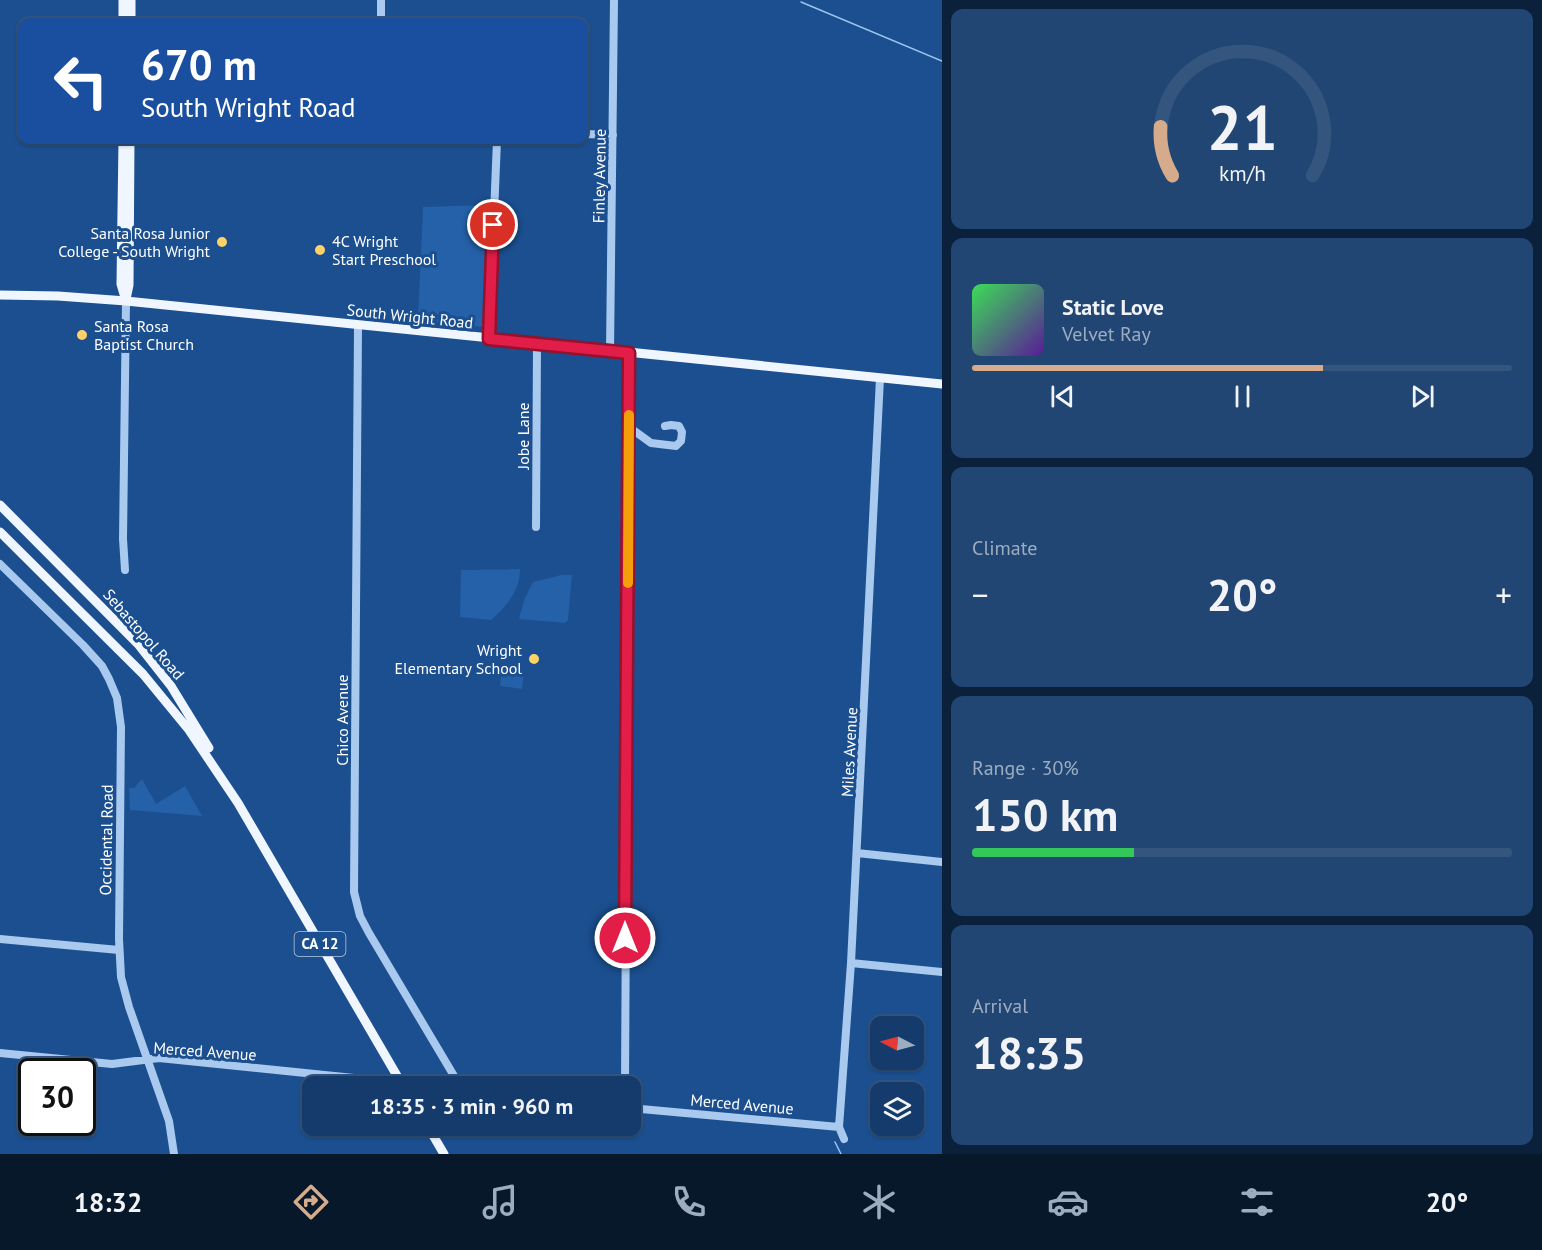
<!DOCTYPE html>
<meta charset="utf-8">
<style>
:root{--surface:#143b6b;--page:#214673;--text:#f1f3f6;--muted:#9dadc1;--line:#33557e;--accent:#d6ab8b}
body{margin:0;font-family:"PT Sans",sans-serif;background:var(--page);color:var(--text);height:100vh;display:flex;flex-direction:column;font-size:22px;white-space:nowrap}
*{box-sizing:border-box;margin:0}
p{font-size:20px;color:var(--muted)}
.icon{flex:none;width:33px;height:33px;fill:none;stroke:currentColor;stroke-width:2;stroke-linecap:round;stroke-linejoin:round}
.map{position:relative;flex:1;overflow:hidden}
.details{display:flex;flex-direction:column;gap:9px;padding:9px;background:#0b203b;width:600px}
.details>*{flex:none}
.guide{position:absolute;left:18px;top:18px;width:570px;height:126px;border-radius:12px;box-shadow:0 2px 4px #0004,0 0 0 2px var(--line);background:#1a4fa0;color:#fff;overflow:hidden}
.needle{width:39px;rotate:276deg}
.buttons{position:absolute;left:870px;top:1016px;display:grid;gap:12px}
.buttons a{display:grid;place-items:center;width:54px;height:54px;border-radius:12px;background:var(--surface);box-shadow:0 2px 4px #0004,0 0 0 2px var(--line);font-size:30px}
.speed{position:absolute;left:18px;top:1058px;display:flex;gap:12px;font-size:30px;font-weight:700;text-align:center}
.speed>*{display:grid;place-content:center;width:78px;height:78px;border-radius:50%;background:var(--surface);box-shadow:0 2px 4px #0004,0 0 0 2px var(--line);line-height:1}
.speed .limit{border:3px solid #111;border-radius:9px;background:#fff;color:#111}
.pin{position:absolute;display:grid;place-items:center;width:51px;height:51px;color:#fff;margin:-26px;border:3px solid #fff;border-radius:50%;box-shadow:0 2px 6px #0007}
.me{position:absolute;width:66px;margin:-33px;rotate:0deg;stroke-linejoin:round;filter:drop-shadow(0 0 4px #0008)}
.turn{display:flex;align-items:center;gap:21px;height:126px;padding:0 24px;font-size:27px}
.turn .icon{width:78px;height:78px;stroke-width:2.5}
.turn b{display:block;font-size:42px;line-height:51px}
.big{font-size:45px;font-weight:700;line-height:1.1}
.details .tile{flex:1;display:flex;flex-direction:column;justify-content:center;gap:9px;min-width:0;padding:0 21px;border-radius:12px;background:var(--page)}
.details .dial{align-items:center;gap:0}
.dial svg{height:156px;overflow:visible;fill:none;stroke:var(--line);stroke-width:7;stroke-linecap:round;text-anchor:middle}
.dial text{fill:var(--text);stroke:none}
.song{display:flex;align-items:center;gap:18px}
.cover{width:72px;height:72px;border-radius:9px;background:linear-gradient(135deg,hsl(130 70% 55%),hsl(270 70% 35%))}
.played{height:6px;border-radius:3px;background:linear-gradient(90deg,var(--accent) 65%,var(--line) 65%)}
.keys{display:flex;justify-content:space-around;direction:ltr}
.heat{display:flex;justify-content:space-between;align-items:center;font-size:33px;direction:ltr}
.charge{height:9px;border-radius:4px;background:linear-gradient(90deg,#34c759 30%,var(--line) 0)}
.trip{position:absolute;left:302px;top:1076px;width:339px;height:60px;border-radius:12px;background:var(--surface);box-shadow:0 2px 4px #0004,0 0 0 2px var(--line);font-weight:700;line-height:60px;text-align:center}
.tab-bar{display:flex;height:96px;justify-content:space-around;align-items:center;background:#08182b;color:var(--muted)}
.tab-bar .icon{width:42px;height:42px}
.tab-bar .active{color:var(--accent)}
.tab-bar b{font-size:27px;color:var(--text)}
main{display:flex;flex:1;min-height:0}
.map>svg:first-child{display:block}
.green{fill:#2461a8}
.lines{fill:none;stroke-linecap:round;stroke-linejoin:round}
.stream{stroke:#9cc4f0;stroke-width:1.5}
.minor{stroke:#a9c9ee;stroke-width:8}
.major{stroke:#f0f6ff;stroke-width:9}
.route-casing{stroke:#92132f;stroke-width:15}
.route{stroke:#e11d48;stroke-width:10}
.slow{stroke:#f59e0b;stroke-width:10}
.poi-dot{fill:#ffd166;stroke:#1b4f8f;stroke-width:2}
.labels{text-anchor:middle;stroke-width:6;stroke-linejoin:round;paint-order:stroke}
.shield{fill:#1b4f8f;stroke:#bbcadd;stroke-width:1.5}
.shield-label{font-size:15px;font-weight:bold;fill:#fff}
.street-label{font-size:16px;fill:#fff;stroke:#1b4f8f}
.poi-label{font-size:16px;fill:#fff;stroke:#1b4f8f;text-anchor:end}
</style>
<main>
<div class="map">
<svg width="942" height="1154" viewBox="0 0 942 1154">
<rect width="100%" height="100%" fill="#1b4f8f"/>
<path class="green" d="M486 205 483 327 418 320 423 207Z
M520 569C520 591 507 606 491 620L460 617 461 570Z
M561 575H572L568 620 565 623 519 619 524 600 533 582Z
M502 668 524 670 522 689 500 686Z
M142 779 156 804 185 786 202 816 130 810 129 788H134Z"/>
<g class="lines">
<path class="stream" d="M801 2 942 61
M835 1142 841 1154"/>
<path class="minor" d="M381 22V0
M584 134 613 135
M358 326 354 892 360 916 369 933 460 1086
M489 339 497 140
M610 351 614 0
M629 427 651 443 676 446 681 441 682 432 679 426 671 425 665 426
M536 527 537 344
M0 564 83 645 102 666 109 679 117 698 121 727 119 939 121 977 129 1007 169 1121 174 1154
M125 570 123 539 126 301
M857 853 942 862
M0 939 119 950
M851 963 942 972
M0 1053 112 1064 159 1058 354 1078 404 1085
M625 1086 629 353
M630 1108 839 1127 844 1139
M839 1127 851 963 880 378"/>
<path class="major" d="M123 22V0
M131 22V0
M123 140 121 284 126 301
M0 295 58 296 126 301 942 384
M126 299 129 285 130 140
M0 505 138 644 171 686 209 748
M0 532 143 674 189 730 238 803 403 1086
M427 1125 444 1154"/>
</g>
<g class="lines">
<g class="route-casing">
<path id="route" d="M493 225 489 339 629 353 625 938"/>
</g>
<use href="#route" class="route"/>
<path class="slow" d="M628 583 629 415"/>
</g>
<g class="poi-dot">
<circle cx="222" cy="242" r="6"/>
<circle cx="320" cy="250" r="6"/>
<circle cx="82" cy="335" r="6"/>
<circle cx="534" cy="659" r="6"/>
</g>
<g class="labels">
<rect class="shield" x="294.5" y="932" width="51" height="24" rx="4.5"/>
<g class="shield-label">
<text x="320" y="949">CA 12</text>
</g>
<g class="street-label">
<text transform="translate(599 176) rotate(-89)" y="6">Finley Avenue</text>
<text transform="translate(410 316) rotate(6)" y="6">South Wright Road</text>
<text transform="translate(523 436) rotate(-90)" y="6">Jobe Lane</text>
<text transform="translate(144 634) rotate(49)" y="6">Sebastopol Road</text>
<text transform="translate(342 720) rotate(-90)" y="6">Chico Avenue</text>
<text transform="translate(849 752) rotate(-87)" y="6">Miles Avenue</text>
<text transform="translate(106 840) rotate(-89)" y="6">Occidental Road</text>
<text transform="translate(205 1051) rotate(4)" y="6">Merced Avenue</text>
<text transform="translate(742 1104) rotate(5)" y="6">Merced Avenue</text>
</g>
<g class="poi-label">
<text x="210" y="239">Santa Rosa Junior<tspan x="210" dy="18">College - South Wright</tspan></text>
<text x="332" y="247" text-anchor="start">4C Wright<tspan x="332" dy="18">Start Preschool</tspan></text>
<text x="94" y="332" text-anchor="start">Santa Rosa<tspan x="94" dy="18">Baptist Church</tspan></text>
<text x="522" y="656">Wright<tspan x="522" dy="18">Elementary School</tspan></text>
</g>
</g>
</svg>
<div class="buttons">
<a><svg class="needle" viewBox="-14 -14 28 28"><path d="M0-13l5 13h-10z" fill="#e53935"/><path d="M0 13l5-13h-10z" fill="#9dadc1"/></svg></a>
<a><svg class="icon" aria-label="layers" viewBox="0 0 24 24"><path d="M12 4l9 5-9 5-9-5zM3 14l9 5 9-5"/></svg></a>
</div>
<div class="speed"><div class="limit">30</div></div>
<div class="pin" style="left:493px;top:225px;background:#d93025"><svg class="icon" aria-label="arrive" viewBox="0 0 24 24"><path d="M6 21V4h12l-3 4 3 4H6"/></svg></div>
<svg class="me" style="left:625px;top:938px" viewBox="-20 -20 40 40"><circle r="17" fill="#e11d48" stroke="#fff" stroke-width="3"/><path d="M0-11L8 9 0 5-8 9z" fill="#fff"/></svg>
<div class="trip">18:35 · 3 min · 960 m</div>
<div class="guide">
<div class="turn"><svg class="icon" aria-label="left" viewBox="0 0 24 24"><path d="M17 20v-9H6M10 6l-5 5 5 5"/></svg><div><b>670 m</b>South Wright Road</div></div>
</div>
</div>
<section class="details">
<div class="tile dial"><svg viewBox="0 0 100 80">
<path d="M14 69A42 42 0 1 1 86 69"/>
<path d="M14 69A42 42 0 0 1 8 44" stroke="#d6ab8b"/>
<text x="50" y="56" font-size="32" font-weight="700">21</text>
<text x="50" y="72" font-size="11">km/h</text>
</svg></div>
<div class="tile">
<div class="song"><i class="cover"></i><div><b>Static Love</b><p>Velvet Ray</p></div></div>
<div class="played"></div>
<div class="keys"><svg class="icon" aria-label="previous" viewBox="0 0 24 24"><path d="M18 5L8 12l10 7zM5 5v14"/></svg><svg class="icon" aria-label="pause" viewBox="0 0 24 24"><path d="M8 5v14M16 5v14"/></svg><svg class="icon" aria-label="next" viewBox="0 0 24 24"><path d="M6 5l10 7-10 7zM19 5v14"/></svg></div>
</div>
<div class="tile"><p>Climate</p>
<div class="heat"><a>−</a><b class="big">20°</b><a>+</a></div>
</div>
<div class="tile"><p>Range · 30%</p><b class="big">150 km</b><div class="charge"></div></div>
<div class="tile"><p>Arrival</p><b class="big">18:35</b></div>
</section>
</main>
<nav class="tab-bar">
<b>18:32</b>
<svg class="icon active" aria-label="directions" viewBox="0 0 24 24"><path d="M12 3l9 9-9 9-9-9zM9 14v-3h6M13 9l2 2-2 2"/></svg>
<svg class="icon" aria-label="music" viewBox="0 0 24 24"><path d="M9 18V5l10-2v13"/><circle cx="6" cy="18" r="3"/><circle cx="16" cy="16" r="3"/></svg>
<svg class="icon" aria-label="phone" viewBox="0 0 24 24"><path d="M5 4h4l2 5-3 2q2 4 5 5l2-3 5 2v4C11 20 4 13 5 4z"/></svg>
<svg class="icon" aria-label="climate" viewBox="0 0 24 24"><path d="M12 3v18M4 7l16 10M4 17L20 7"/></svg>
<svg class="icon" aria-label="car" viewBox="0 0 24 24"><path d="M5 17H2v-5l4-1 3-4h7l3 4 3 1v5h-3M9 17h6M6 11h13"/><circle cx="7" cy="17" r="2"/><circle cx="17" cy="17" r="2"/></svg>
<svg class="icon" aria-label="filters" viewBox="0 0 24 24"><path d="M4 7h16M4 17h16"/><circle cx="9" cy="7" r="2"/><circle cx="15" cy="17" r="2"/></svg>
<b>20°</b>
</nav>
